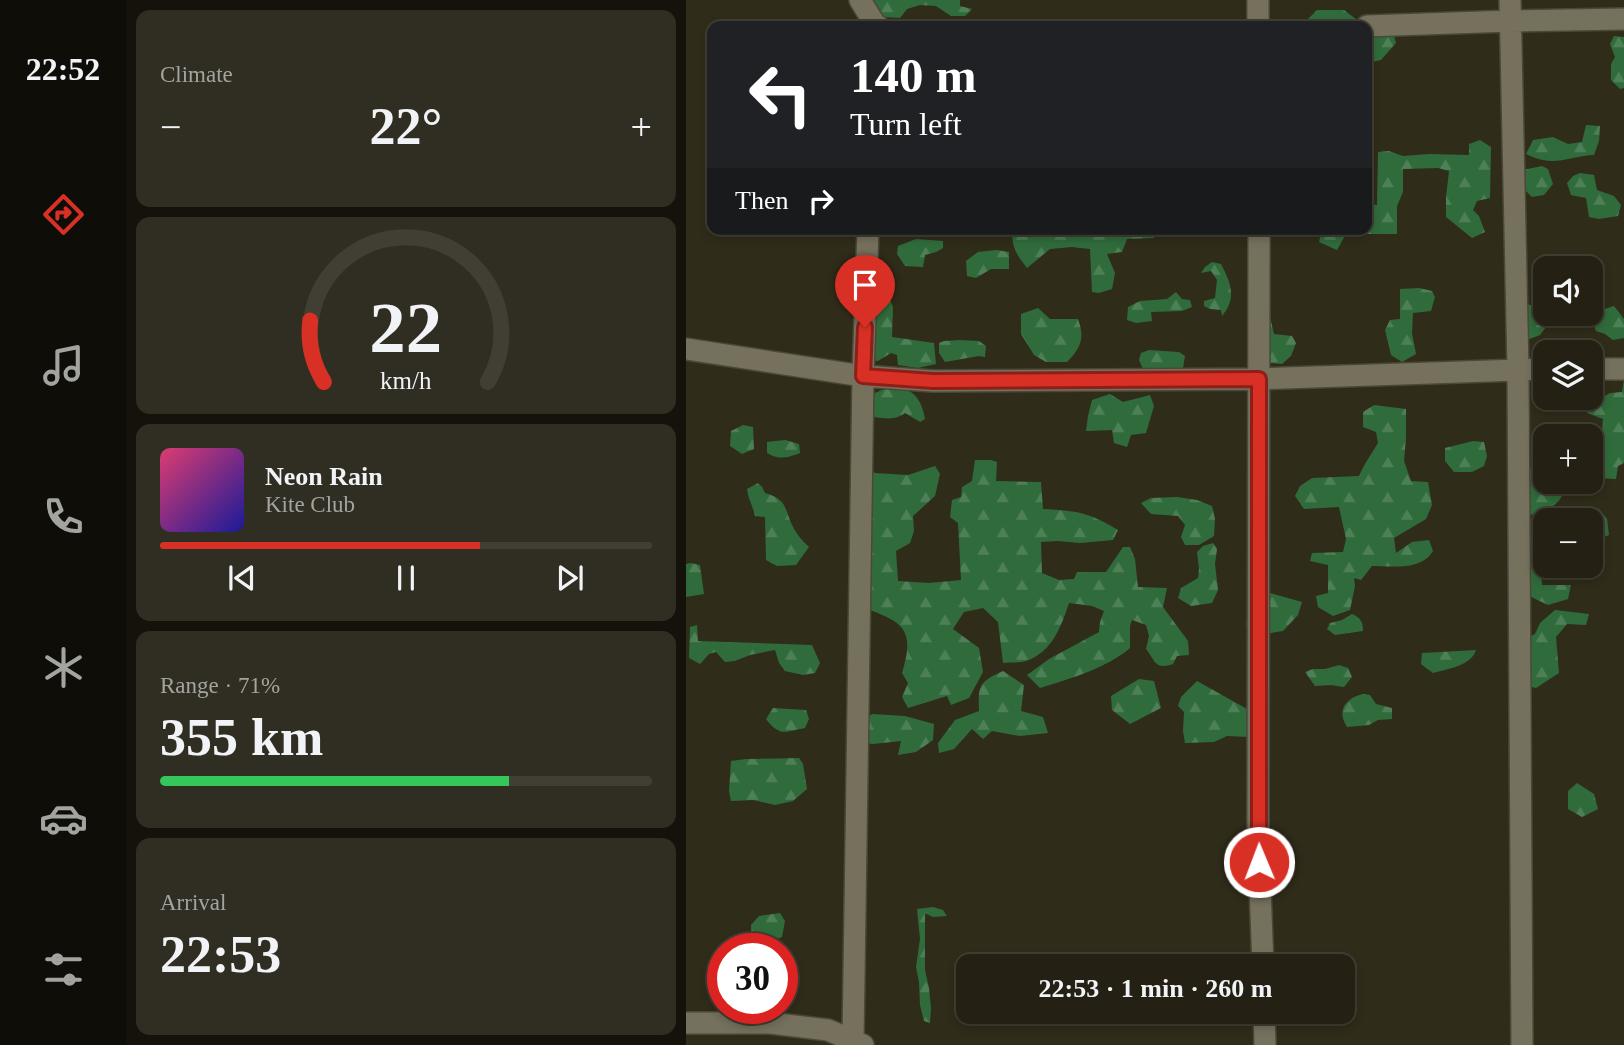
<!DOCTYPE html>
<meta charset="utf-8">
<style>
:root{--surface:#242114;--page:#302e22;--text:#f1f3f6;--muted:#a3a3a0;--line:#413e34;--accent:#d93025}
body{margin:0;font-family:Georgia,serif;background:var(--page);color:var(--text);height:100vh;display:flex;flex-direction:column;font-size:26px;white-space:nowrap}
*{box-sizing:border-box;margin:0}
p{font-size:23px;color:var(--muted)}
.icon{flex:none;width:38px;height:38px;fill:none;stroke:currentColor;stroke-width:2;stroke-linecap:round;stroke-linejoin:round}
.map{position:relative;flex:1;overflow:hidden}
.panel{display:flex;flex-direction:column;gap:10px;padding:10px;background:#14120b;width:560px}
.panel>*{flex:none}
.top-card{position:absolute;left:21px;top:21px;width:665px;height:214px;border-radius:14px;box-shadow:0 4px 10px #0003,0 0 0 2px var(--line);background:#202124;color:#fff;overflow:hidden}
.buttons{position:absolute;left:847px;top:256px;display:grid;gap:14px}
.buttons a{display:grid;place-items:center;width:70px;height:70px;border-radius:14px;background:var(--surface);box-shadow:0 4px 10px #0003,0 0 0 2px var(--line);font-size:35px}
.speed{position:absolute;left:21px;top:933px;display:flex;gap:14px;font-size:35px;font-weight:700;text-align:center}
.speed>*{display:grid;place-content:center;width:91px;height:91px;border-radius:50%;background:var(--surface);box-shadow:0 4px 10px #0003,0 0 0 2px var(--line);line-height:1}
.speed .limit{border:10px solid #d22;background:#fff;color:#111}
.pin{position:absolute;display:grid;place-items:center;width:60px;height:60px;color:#fff;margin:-72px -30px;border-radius:50% 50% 50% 0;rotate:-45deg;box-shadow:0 0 7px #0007}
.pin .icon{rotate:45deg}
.me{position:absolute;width:77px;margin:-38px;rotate:359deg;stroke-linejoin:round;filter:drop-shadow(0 0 5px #0008)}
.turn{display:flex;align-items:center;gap:24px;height:147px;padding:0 28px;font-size:32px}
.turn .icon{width:91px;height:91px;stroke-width:2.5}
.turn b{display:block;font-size:49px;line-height:60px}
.then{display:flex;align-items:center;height:66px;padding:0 28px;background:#0003;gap:14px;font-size:26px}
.big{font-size:52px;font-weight:800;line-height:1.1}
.panel .card{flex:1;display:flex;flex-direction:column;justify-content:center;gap:10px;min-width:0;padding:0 24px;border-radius:14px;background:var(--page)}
.panel .dial{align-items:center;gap:0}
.dial svg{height:182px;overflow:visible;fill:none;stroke:var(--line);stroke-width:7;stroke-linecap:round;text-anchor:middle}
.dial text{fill:var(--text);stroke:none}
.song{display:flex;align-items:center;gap:21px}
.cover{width:84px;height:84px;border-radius:10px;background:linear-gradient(135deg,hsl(340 70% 55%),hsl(240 70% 35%))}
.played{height:7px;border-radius:4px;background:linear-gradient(90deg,var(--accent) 65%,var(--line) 65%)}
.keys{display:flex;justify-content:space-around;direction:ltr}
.heat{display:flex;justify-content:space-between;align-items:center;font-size:38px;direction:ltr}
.charge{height:10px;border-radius:5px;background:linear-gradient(90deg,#34c759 71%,var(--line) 0)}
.trip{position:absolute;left:270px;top:954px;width:399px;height:70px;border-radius:14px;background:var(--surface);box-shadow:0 4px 10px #0003,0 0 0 2px var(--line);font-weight:800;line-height:70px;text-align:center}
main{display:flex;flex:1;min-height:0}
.dock{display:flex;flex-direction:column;width:126px;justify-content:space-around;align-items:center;background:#0e0d08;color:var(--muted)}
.dock .icon{width:49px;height:49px}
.dock .active{color:var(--accent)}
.dock b{font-size:32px;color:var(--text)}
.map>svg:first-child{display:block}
.forest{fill:url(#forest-firs)}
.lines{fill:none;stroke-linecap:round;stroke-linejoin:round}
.street-casing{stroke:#4b4838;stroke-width:24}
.street{stroke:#75715d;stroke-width:21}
.route-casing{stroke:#8d1f18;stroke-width:18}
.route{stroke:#d93025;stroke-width:12}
</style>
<main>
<nav class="dock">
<b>22:52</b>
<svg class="icon active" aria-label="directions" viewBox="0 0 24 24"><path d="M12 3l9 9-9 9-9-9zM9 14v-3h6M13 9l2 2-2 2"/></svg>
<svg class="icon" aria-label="music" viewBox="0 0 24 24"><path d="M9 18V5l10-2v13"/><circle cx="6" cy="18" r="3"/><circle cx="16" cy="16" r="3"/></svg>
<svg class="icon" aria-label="phone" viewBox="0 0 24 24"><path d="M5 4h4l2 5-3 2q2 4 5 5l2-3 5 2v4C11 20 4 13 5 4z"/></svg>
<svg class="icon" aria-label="climate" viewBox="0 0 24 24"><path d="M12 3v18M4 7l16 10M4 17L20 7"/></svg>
<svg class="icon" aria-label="car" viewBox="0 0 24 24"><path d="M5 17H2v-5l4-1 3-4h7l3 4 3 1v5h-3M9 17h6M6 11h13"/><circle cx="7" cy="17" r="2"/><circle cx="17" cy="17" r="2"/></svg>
<svg class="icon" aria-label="filters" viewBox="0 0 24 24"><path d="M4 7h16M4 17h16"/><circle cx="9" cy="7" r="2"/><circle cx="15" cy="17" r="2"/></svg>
</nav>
<section class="panel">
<div class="card"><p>Climate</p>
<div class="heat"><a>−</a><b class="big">22°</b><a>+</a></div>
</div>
<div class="card dial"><svg viewBox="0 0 100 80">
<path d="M14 69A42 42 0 1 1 86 69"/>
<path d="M14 69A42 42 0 0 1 8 42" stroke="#d93025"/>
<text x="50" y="56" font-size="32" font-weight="700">22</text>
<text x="50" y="72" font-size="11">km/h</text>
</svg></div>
<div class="card">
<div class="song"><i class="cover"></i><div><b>Neon Rain</b><p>Kite Club</p></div></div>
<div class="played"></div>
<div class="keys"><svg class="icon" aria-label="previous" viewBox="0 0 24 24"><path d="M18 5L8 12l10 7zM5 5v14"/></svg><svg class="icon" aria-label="pause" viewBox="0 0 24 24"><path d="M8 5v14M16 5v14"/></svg><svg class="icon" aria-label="next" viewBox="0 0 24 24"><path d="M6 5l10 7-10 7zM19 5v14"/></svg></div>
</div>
<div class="card"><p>Range · 71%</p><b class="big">355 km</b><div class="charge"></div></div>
<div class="card"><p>Arrival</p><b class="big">22:53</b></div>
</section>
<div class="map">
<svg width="938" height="1045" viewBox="0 0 938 1045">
<defs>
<pattern id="forest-firs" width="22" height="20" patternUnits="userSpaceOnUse" patternTransform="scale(1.75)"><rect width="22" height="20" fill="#306b3b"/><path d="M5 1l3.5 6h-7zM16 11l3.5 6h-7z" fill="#4e8057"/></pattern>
</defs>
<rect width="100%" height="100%" fill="#302c1a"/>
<path class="forest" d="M188 0H274V6L286 9 279 16H265L250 6 234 5 221 9 214 18 197 17 188 10Z
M631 10H658L679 26H615Z
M681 27 691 35 708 36 710 43 695 60 681 63Z
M928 36 938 37V88L934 89 925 80V64L929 57 924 44Z
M900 125 914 126 913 141 908 155C891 155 874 164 857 160 851 159 845 156 840 154L847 140 867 137 882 144 896 142Z
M794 140 805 147 804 198 791 201 787 210 793 216 799 232 786 238 760 217V197L763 171 752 168 717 169V192L711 206V234H660L651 250 633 242 636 229H681V204L691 205 692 152 703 151 717 156 743 154 783 155V144Z
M856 166 862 169 867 184 858 195 846 197 831 182 837 170Z
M894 173 908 175 911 190 928 196 935 205 932 216 913 219 903 217 900 198 885 195 881 183 887 176Z
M326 229H468V238L441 239 436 252 421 254 429 273 426 289 413 293 406 292 404 249 386 247 364 249 341 268C330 254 326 248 326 229Z
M230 239 257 241V248L250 252 239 255 237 267 219 266 211 254 212 246Z
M310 250 323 252V269H305L290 278 281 276 280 261 292 252Z
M526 262 535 264C545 283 551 298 536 316L535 310 524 309 518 306V301L529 298 531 280 525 271 515 273 519 267Z
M733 288 746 291 749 297 745 311 727 313 726 333 730 354 716 362 705 355 699 330 704 320 714 319V289Z
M189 292 202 295 207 307 206 337 248 343 250 364 232 368 212 365 211 355 205 353 192 361 178 359Z
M490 292 496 299 504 300 506 307 496 311 465 312 466 321 450 323 441 320 442 307 454 301 481 299Z
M580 300 588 334 606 336 610 343 605 356 596 364 585 363 576 348Z
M841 304 859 310 863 323 854 335 841 340Z
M928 306 938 319V338L927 340 919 334 910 331 907 323V313Z
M352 308 364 319H392C399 338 395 348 381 362H360L348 355 335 334V314Z
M274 340 293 341 300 346 299 357 293 356 259 362 253 353V343L258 341Z
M463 350 493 352 499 356 497 368 496 370 457 369 453 360 455 353Z
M938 379V463L932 466 930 479 912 478 917 419 901 413V406L924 393 936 392Z
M198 389C204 389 215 388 221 390 233 395 237 408 239 419L234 422 219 413C207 423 191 416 176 416L180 397Z
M424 394 437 402 464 395 468 406 460 433 445 435 441 447 428 443 426 430 400 431 402 416 406 400Z
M688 405 720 409V438L718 461 725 481 742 482 746 505 740 519 708 538 710 553 726 542 743 540 747 551C735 571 706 566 686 566L675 580 668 578 669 586 664 610 647 616 632 607 630 596 642 593V565L624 561 626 553 657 552 660 539 653 507 618 509 609 496 614 486 626 478 673 476C678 464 685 455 692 443L690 432 677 427V412Z
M57 425 67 427 68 449 56 454 44 446 45 431Z
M99 440 113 444 114 453C102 458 92 460 81 453V442Z
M787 441 798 442 801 456 798 466 786 472H768L759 461V448Z
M289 460H305L311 462 310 481 355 482 357 509C392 511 402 512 432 530L427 540 394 543 372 541 355 542 356 573 373 580 388 579 391 572H420L437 547H444L449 559 452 587 481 588 477 607 502 641 503 655 491 656 487 664C469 670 470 662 460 649L463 636 460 625 446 620 444 626V648C421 668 383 679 354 688L341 675 363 659 413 632 414 622 418 611 406 606 383 603C375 627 366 652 340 661 334 663 324 662 317 663L312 622 297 608 278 612 267 629 293 648 297 672 283 698 265 705 261 696 222 708 216 697 222 683 216 673C230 627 216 622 176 607L180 466 189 473 222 475 249 466 254 474 249 496 227 516 228 531 224 543 210 551 212 581 243 583 275 580 272 523 264 517 266 500 275 497 276 487 286 481Z
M859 460V481H883C873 506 868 508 844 515L836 483 848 462Z
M72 483 76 487 79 493C99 499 98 505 105 523 109 532 115 540 123 547L110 565 91 566 80 560 79 517 69 516C67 506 62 499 61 489Z
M491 497 511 500 526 506 529 519 528 536 513 545H499L495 537 499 525 492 516 465 514 455 503 465 498Z
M902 507 913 509 921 519 923 535 906 542 905 520H882L885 509Z
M527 543 531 549 529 564 532 590 526 603 505 606 492 598 495 588 512 578 513 569 511 552 517 546Z
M848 560 854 561 856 585H885L882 599 862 605 843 596 834 568Z
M5 563 14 565 18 594 0 597V564Z
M584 593 616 602 612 615 597 631 572 635 560 625 564 602Z
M869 610 903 614 900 625 881 624 870 637 873 673 850 688 841 686 845 670 834 669 831 644 849 634 854 623Z
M666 614C675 618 677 622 677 631L649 635 641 629 644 623 656 620Z
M11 625 12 641 126 645 134 663 129 673 117 675 99 671 93 663 89 650 64 655 49 661 39 662 30 652 23 654 14 664 3 658 4 627Z
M790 650C785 666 761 669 747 673L735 664 736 653Z
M653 665 662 668 666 677 658 687 645 685 629 686 619 672 627 669H639Z
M317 671 338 685 335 711 357 717 362 733 334 736 306 731 297 739 286 729 268 749 253 753 252 743 269 720 293 711C292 685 293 682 317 671Z
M453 679 468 681 475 708 444 724 426 710 425 696Z
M511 681 561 709 568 720 563 737 541 736 528 742 499 743 497 731 498 712 492 706 495 697Z
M677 694 684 695 690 704 706 708V719L692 720 683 725 661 727C650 710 660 698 677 694Z
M87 708 120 710 123 719 119 728C99 732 94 737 80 719Z
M186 714 219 716 248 724 247 740 230 752 212 755 215 741 187 744 168 742V730Z
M113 758 117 764 121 789 107 801 89 805 67 800 45 801 43 791 45 761 60 759Z
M891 783 908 794 912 809 896 817 882 809V791Z
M247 907 257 910 261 916 247 917 239 913V970L243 988 245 1008 244 1023 238 1021 234 1005 233 982 230 967 234 939 231 909Z
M94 913 99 921 96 937C82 943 78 943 65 933V925L73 916Z"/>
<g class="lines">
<g class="street-casing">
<path id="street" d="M174 0 190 26H192
M572 0V26
M824 0 832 369 836 1045
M681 26 824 21 938 19
M573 229 572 836 577 966
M0 349 177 376 247 381 573 379 859 369
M905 369H938
M578 1012 579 1045
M0 1023H84L142 1030 177 1045
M167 1041 177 376 182 229"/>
</g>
<use href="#street" class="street"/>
</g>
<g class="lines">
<g class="route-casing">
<path id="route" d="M179 327 177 376 247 381 573 379V862"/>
</g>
<use href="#route" class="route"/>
</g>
</svg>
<div class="buttons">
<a><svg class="icon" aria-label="sound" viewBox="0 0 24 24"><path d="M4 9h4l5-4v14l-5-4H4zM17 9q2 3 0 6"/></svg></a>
<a><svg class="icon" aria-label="layers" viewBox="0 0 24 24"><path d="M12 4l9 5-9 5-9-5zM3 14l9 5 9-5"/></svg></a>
<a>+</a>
<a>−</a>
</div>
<div class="speed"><div class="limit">30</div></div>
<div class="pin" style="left:179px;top:327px;background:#d93025"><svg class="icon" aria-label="arrive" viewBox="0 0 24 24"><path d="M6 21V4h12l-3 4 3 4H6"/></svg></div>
<svg class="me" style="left:573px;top:862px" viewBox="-20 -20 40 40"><circle r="17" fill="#d93025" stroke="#fff" stroke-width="3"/><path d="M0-11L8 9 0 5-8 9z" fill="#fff"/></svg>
<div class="trip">22:53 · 1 min · 260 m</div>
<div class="top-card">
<div class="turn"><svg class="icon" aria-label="left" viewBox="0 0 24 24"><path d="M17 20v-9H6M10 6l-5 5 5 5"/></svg><div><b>140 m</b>Turn left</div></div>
<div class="then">Then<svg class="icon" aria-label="right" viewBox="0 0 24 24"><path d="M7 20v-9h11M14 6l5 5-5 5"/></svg></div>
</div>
</div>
</main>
